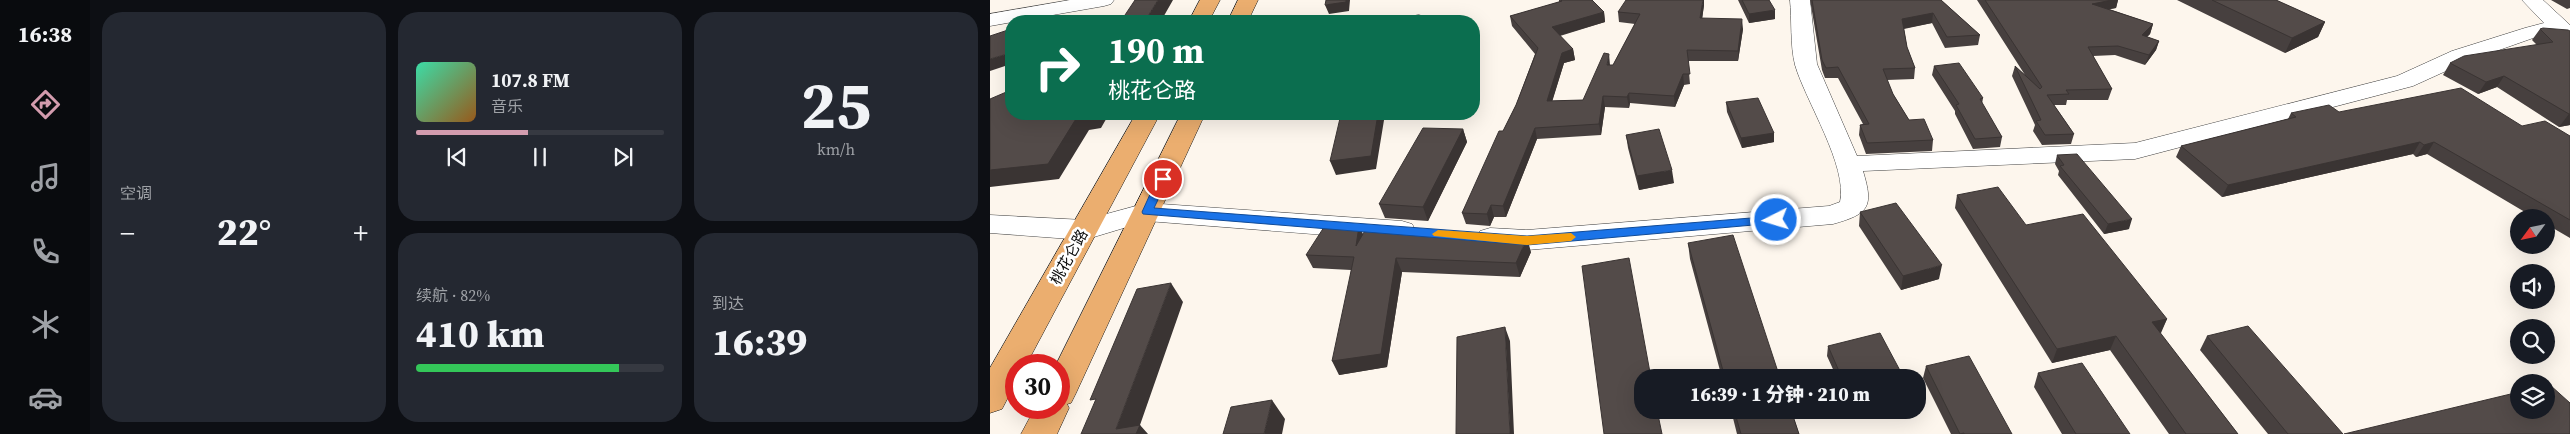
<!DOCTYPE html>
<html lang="zh">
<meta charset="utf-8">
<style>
:root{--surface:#171b24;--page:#242831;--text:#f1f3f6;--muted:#9ea1a6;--line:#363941;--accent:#d39cae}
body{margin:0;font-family:"Source Serif 4","Noto Sans SC",serif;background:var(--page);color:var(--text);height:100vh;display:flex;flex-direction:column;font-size:19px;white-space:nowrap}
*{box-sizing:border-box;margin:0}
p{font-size:16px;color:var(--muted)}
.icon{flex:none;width:28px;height:28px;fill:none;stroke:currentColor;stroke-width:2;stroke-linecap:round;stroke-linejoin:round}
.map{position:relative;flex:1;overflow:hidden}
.panel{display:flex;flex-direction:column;gap:12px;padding:12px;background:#0d0f14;width:900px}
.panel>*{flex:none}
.banner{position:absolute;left:15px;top:15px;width:475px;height:105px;border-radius:20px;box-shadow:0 5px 20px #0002;background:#0b6e4f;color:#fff;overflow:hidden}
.needle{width:32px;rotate:237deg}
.fabs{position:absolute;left:1520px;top:209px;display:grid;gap:10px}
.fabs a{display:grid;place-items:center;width:45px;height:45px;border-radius:50%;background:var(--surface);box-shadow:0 5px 20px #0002;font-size:25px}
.speed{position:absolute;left:15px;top:354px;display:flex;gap:10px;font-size:25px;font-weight:700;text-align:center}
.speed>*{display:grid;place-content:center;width:65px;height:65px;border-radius:50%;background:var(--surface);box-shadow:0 5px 20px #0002;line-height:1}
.speed .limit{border:8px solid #d22;background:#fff;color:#111}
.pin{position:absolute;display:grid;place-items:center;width:42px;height:42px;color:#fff;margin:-21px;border:2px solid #fff;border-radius:50%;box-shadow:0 1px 5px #0007}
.me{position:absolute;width:55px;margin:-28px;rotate:265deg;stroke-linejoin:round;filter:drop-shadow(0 0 4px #0008)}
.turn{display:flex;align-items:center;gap:18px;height:105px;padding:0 20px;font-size:22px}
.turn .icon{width:65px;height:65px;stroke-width:2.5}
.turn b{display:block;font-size:35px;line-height:42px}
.big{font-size:38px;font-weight:800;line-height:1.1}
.panel .tile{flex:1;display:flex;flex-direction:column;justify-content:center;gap:8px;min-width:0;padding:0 18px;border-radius:20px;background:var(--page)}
.panel .dial{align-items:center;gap:0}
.dial b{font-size:65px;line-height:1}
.song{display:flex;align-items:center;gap:15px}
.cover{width:60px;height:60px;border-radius:8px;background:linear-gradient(135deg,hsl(160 70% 55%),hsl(30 70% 35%))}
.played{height:5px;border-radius:2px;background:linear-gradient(90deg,var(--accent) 45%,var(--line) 45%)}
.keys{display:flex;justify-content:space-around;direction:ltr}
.heat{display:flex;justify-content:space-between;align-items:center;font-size:28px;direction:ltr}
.charge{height:8px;border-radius:4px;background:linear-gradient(90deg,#34c759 82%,var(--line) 0)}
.panel .tiles{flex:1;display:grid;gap:12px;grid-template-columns:repeat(3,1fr)}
.tile:first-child{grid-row:span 2}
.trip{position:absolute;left:644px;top:369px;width:292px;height:50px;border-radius:20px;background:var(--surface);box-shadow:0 5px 20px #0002;font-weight:800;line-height:50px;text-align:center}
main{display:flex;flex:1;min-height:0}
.tabs{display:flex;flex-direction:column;width:90px;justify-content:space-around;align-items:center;background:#090b0e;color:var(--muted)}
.tabs .icon{width:35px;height:35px}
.tabs .on{color:var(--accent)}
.tabs b{font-size:22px;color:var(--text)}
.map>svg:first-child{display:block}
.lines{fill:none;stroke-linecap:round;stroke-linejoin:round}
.minor-casing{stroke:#3f3f3f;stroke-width:1}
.major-casing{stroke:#1d1d1d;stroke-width:1}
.minor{fill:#fff;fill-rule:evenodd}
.major{fill:#ebae6f;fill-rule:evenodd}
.wall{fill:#47403f}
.shaded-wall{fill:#3a3433}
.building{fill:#534b49;stroke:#3a3433}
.route{fill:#1a73e8;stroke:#114b97}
.slow{fill:#f59e0b}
.labels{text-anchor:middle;stroke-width:5;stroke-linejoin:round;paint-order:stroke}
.street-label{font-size:15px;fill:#0c0c0c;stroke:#fff}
</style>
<main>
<nav class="tabs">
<b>16:38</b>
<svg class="icon on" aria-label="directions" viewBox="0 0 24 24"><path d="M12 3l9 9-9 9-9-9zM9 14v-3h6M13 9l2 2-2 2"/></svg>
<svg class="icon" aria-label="music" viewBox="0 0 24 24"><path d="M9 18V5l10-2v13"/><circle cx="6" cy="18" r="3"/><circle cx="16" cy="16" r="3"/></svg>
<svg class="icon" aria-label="phone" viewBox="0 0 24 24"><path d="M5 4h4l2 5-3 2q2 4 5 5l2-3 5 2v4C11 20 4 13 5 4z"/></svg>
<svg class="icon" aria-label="climate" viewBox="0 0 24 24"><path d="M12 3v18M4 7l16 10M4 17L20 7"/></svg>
<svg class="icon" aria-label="car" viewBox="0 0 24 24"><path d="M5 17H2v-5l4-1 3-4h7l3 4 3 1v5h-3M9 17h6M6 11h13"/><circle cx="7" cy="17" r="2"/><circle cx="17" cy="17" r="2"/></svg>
</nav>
<section class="panel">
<div class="tiles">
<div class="tile"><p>空调</p>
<div class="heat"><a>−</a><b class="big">22°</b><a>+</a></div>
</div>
<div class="tile">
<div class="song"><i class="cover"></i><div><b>107.8 FM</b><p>音乐</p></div></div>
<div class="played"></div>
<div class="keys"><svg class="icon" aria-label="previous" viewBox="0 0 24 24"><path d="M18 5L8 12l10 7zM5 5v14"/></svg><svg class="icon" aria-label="pause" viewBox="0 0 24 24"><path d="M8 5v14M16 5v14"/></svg><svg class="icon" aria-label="next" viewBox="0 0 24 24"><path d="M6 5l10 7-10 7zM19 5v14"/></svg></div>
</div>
<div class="tile dial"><b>25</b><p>km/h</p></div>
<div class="tile"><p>续航 · 82%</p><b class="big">410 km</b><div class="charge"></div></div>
<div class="tile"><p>到达</p><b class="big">16:39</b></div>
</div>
</section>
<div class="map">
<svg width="1580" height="434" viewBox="0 0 1580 434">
<rect width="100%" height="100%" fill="#fdf6ed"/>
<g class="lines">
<g class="minor-casing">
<path id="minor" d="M80 0H124L121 4 114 6 0 26V14Z
M800 0H820L827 64 867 156 1145 143 1407 76 1462 51 1535 28 1554 23 1532 0H1553L1580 25V42L1572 40 1565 34 1546 37 1478 61 1423 86 1145 159 873 171C884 207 879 214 843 224L537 250 490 245 486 238 490 231 500 228 537 230 839 206 850 202C858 166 816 102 805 65 800 45 802 20 800 0Z
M429 15 436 17 439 21H416L419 17Z
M157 203 412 221 422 224 426 231 422 238 412 241 157 221 94 240 0 233V215L94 220Z"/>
</g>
<g class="major-casing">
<path id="major" d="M210 0H230L219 21H199Z
M248 0H268L258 21H238Z
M146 114H170L36 365H26V382L12 409 0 413V368Z
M191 114H215L86 393 81 403 77 404 79 408 67 434H31L45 408H69V365H66Z"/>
</g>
<use href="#minor" class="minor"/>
<use href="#major" class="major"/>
</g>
<path class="wall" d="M569 0H602L614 12 615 22 570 36 583 49 585 60 574 63 562 101 593 100 620 65H623L645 24 629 22 628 12 714 5 712 18 753 29 748 61H698L700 84 694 85 685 107 640 103 639 108 615 107 611 135 547 139 516 217H504L500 226 476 224 472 213 526 105 545 54 522 26 520 16 569 2Z
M748 0H779L785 19 759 23Z
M820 0H951L990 35 988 45 955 48 942 23 914 29 917 47 925 68 924 79 897 80 903 94 919 120 943 140 942 151 876 154 869 135 870 125 873 124 848 78H835L832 70Z
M987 0H1128L1126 8 1119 9 1163 24 1160 34 1157 37 1169 41 1166 50 1155 65 1125 55 1103 56 1122 89 1118 100H1077L1076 105H1064L1084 134 1081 144 1052 145 1043 131 1045 125 1022 76 1025 66 1035 75Z
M1187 0H1286L1335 22 1328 37 1295 53Z
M1561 0H1580V8L1577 9Z
M1550 29 1580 31V125L1569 127 1507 87 1488 94 1453 75 1460 63 1547 45 1542 40Z
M944 66 993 98 992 104 1012 137 1010 147 983 149 965 114V111L942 75Z
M736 102 784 133V142L752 148 737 112Z
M1349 112 1532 126 1580 136V238L1556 224V218H1545L1437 154 1426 157 1423 154 1232 197 1186 157 1191 146 1298 119 1301 113Z
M473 129 477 142 438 221 395 218 389 204Z
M636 135 684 183 649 190 638 148Z
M1067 155 1139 229 1114 234 1068 175 1069 171 1065 164Z
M967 195 1036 225 1177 319 1170 333 1248 434H1179L1120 350 1062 363 965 208Z
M870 212 949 279 911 290 869 226Z
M369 226 373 234 541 252 530 277 412 272 397 367 349 375 361 270 323 268 316 255Z
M698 243 790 378H732L700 259Z
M1217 336 1353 434H1278L1210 350Z
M838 346 914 378H847L837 356Z
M936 366 1022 434H961L933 378Z
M1048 373 1140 434H1072L1044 387Z
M741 410H801L809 434H747Z"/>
<path class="shaded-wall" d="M168 0H183L171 21H155Z
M356 0H360L359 11 339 14 335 5Z
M713 0H714V5L711 28 710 18Z
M1122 0H1128L1126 8 1100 13 1102 4Z
M785 10V19L759 23V14Z
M614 12 615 22 564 37 562 27Z
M943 13 942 23 911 29 912 19Z
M752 19 753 29 748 61V51Z
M1335 22 1328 37 1295 53 1302 38Z
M1163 24 1160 34 1148 45 1152 35Z
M1169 41 1166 50 1155 65 1159 55Z
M583 49 585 60 574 63 559 112 557 101 572 53Z
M21 53V64L0 71V59Z
M619 54 620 65 619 75 617 65Z
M693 74 694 85 685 107 684 96Z
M1514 76 1507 87 1488 94 1496 82Z
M639 93 640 103 639 108 637 97Z
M613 96 615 107 611 135 609 124Z
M89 114H119L111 128 99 130 69 179 0 187V170Z
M388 114H395L386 169 346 175 340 161Z
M1579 114H1580V125L1569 127Z
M545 128 547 139 516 217 513 206Z
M473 129 477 142 438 221 433 207Z
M784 133V142L752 148 751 138Z
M1430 142 1423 154 1232 197 1238 185Z
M1444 142 1437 154 1426 157 1434 145Z
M682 170 684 183 649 190 647 176Z
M501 205 504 217 500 226 497 214Z
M1142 219 1139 229 1114 234 1118 224Z
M369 226 375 240 366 246Z
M537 238 541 252 530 277 526 263Z
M406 258 412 272 397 367 349 375 342 361Z
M952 265 949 279 911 290 913 276Z
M181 283 193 302 150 425 158 434H131L126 429Z
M1177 319 1171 333 1156 336 1162 322Z
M515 327 520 341 524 434H520Z
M1126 336 1120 350 1062 363 1067 349Z
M282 400 295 419 292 434H274Z"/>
<path class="building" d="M145 0H168L155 21H131Z
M336 0H356V2L335 5Z
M571 0H602L614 12 562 27 583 49 572 53 557 101 593 100 614 53 619 54 617 65H623L650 14 628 12 636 0H713L710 18 752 19 748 51 697 50 700 74H693L684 96 639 93 637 97 613 96 609 124 545 128 513 206 501 205 497 214 472 213 509 131H513L526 105 548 48 520 16 572 1Z
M752 0H779L785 10 759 14Z
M822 0H951L990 35 957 37 943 13 912 19 917 47 925 68 893 69 903 94 919 120 934 119 943 140 877 143 870 125 879 124 848 67 836 68 832 60Z
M995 0H1122L1102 4 1163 24 1152 35 1169 41 1159 55 1128 46 1098 47 1122 89 1076 90 1079 94 1057 95 1084 134 1055 135 1046 121 1051 120 1025 66 1050 89 1052 87Z
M1222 0H1286L1335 22 1302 38Z
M1553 28 1578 30 1580 31V114H1579L1514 76 1496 82 1460 63 1474 56 1563 42 1550 29Z
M21 29V53L0 59V36Z
M969 63 993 98 990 99 1012 137 985 139 966 105 969 104 944 66Z
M1471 88 1532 126 1555 121 1580 136V220L1444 142 1434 145 1430 142 1238 185 1191 146 1306 117 1301 113 1339 105 1349 112Z
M21 90V114H94H89L58 164 0 170V99Z
M768 98 784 133 751 138 736 102Z
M351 114H388L381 156 340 161Z
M433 128 473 129 433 207 389 204Z
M669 129 682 170 647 176 636 135Z
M1087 154 1142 219 1118 224 1070 166 1074 165 1067 155Z
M1008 187 1036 225 1093 214 1177 319 1162 322 1248 434H1196L1126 336 1067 349 967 195Z
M906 203 952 265 913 276 870 212Z
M336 224 369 226 366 246 377 227 537 238 526 263 406 258 391 354 342 361 364 257 316 255Z
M743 235 790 378H735L698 243Z
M639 258 661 378H652V410H667L672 434H614L592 266Z
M181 283 126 429 150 425 146 434H91L106 399 100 400 147 289Z
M1258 326 1353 434H1298L1217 336Z
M515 327 520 434H466L467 337Z
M890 333 914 378H852L838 346Z
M979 356 1022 434H974V433L970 434 936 366Z
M1092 363 1140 434H1086L1048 373Z
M1560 385 1580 403V434H1354L1529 392V410H1556V386Z
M282 400 274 434H233L241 407Z
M744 410H801L809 434H751Z"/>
<path class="route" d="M173 176 178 179 164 208 537 236 786 216 791 220 786 223 537 245 153 214 152 212 167 179Z"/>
<path class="slow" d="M448 230 537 236 581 233 586 237 581 241 537 245 444 236 442 234Z"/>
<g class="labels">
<g class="street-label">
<text transform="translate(79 257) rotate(-61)" y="5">桃花仑路</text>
</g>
</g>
</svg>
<div class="fabs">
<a><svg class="needle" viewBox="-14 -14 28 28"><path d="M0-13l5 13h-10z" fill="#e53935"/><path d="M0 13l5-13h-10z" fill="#9ea1a6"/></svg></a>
<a><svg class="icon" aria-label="sound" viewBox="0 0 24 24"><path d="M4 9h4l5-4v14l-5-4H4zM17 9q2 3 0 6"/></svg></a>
<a><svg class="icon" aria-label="search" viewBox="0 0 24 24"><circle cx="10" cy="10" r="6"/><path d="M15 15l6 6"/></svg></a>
<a><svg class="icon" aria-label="layers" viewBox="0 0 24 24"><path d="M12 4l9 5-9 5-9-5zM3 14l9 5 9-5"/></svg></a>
</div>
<div class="speed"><div class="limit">30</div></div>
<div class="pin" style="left:173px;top:179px;background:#d93025"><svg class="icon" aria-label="arrive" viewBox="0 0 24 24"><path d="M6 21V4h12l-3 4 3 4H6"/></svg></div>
<svg class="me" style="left:786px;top:220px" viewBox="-20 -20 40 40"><circle r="17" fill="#1a73e8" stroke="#fff" stroke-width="3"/><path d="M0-11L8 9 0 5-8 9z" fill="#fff"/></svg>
<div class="trip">16:39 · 1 分钟 · 210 m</div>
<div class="banner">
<div class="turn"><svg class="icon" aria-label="right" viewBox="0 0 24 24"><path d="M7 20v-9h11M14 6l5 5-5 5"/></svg><div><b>190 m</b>桃花仑路</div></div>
</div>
</div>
</main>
